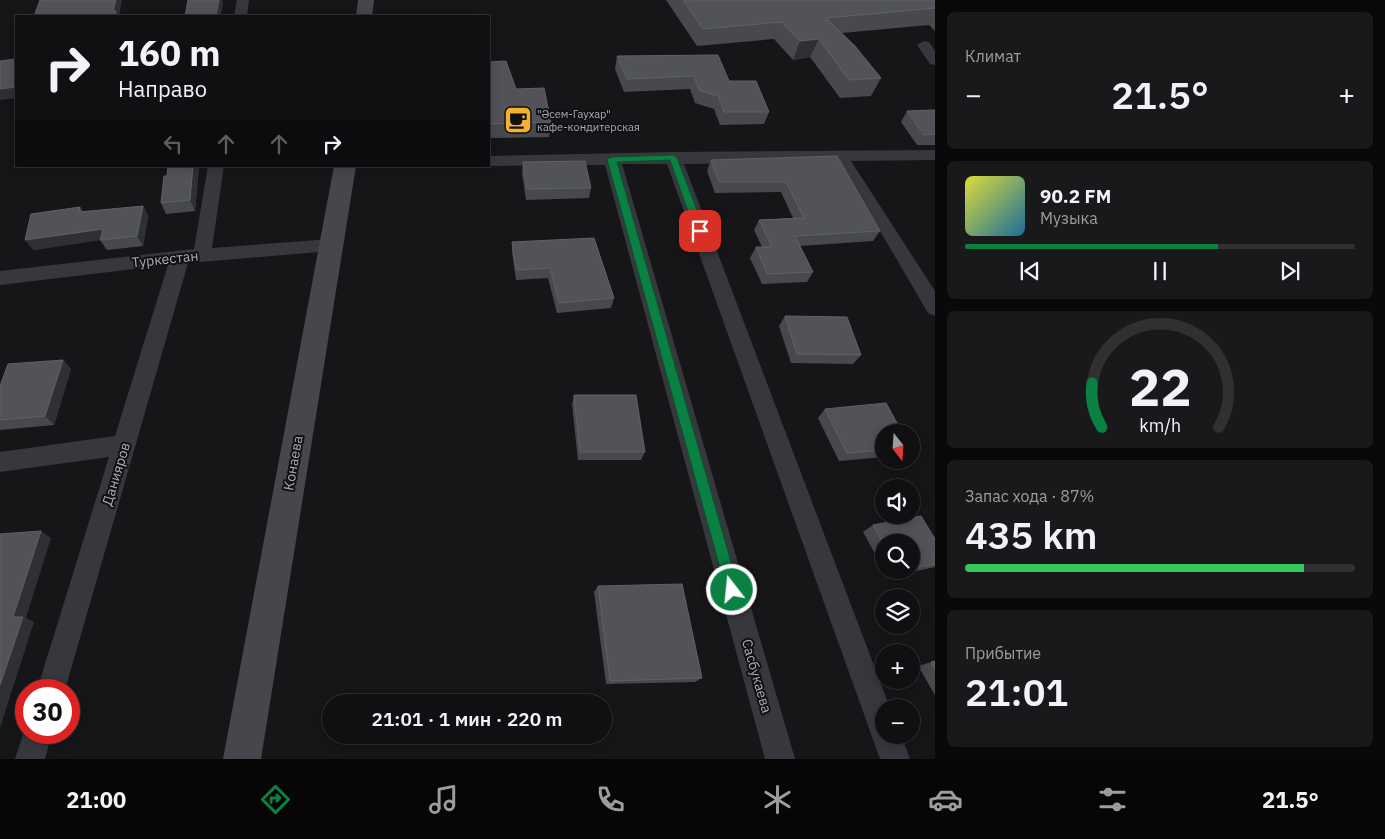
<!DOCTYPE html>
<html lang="ru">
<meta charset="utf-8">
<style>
:root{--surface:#101012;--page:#19191b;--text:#f1f3f6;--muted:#9c9d9f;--line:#303032;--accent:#0b8043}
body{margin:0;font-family:"IBM Plex Sans",sans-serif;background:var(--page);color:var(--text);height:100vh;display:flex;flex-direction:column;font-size:19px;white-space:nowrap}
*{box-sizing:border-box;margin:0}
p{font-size:16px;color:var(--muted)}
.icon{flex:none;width:28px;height:28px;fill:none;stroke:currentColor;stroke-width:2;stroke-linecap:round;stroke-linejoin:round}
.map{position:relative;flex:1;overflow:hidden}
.panel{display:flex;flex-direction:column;gap:12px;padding:12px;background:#09090a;width:450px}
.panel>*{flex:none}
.banner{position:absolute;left:15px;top:15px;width:475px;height:152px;border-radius:0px;box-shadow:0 2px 12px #0003,0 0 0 1px var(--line);background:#101012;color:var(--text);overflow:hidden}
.needle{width:32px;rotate:163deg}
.tools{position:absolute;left:875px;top:424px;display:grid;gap:10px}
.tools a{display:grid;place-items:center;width:45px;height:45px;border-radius:50%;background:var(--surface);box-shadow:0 2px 12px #0003,0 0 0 1px var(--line);font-size:25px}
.speed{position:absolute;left:15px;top:679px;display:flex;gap:10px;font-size:25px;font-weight:700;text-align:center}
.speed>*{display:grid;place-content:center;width:65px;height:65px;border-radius:50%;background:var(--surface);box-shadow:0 2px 12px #0003,0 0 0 1px var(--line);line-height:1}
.speed .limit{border:8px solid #d22;background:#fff;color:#111}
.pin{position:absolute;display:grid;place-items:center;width:42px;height:42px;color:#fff;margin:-21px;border-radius:10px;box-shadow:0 2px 8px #0006}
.me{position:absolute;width:55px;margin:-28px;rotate:344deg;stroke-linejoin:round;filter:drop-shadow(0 0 4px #0008)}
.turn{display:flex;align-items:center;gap:18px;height:105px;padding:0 20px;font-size:22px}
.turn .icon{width:65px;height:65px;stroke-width:2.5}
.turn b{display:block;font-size:35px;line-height:42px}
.lanes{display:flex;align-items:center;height:48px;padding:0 20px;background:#0003;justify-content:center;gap:25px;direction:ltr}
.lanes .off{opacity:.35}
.big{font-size:38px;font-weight:600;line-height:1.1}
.panel .widget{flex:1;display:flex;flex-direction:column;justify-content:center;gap:8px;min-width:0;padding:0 18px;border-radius:8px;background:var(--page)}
.panel .dial{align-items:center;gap:0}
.dial svg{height:130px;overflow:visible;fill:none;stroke:var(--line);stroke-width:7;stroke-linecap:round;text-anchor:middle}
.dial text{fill:var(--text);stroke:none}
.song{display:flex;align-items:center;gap:15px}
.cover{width:60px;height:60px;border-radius:8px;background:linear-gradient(135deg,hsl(60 70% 55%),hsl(200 70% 35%))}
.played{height:5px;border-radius:2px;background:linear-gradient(90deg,var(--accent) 65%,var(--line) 65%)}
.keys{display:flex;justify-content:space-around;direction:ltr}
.heat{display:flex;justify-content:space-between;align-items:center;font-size:28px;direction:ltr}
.charge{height:8px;border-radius:4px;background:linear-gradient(90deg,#34c759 87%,var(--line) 0)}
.trip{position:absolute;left:322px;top:694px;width:290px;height:50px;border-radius:25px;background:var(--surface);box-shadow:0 2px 12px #0003,0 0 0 1px var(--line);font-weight:600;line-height:50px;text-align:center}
.tabs{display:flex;height:80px;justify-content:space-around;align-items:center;background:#060607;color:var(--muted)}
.tabs .icon{width:35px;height:35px}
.tabs .current{color:var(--accent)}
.tabs b{font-size:22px;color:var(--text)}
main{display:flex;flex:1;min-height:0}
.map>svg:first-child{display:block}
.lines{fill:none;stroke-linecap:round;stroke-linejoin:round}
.street{fill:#37383d;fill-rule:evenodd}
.secondary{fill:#45474d;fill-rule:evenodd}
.wall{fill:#47494d}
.shaded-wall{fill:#2f3033}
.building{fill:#525359;stroke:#5f6168}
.route{fill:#0b8043;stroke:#07532c}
.labels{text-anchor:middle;stroke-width:4;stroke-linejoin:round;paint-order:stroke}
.far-poi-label{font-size:11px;fill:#a8adb8;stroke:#111113;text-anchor:start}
.street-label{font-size:14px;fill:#a8adb8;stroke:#111113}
</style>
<main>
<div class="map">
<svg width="935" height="759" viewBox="0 0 935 759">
<rect width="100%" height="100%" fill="#161618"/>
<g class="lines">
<path class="street" d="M237 0H249L247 16H234Z
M924 41 929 42 935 51V65L930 64 917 45Z
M935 150V160L851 161 935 291V316L928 313 883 236 835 162 684 164 890 708H884V735H901L910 759H880L667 164H622L795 759H765L605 165 489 166V156L673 152Z
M208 166H224L212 248 331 239 337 240 340 245 337 250 331 251 188 263 65 690H37L109 457 0 472V452L115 436 168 265 0 285V271L194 249Z
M26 725V732H52L45 759H15Z"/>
<path class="secondary" d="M358 0H374L372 16H356Z
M334 166H356L261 759H223Z"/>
</g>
<path class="wall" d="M666 0H935V31L929 25 842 33 881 78 871 96 840 98 810 57 793 60 774 39 697 46Z
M617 56 729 81 769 112 764 124 720 125 714 109 695 103 690 89 624 92 615 69Z
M489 62 551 122 549 137 489 138Z
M935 110V145H917L901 122 907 111Z
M837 156 880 231 873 241 800 246 813 272 807 282 762 284 750 258 756 247H762L754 230 759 220 793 218 781 192 715 193 707 171 711 160Z
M523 162 591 188 589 198 526 200 522 173Z
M199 166 195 211 166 214 161 203 167 176Z
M143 206 148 216 143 246 107 250 100 240 33 250 80 207 83 212Z
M512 242 614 298 611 308 557 313 548 278 516 280 512 252Z
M785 316 861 355 853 364 791 363 779 326Z
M63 360 71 369 54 425 0 430V386Z
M574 395 645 452 641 460H578L572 404Z
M825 409 884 432V457L839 461 818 418Z
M873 525 935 539V567L888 577 884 570H911V542H884V570L863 532Z
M598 586 702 678 695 682 606 684 594 592Z
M935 661V695L918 666Z"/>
<path class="shaded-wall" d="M116 0H122L119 16H115L113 11Z
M219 0H222L223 3 221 16H216Z
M819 39 810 57 793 60 800 41Z
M16 87V98L0 100V89Z
M193 166H199L195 211 190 200Z
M143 206 148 216 143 246 137 236Z
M103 229 109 239 33 250 25 240Z
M63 360 71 369 54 425 45 416Z
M41 531 51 538 26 618 34 622 0 728V685L13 617Z"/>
<path class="building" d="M40 0 43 1V0H116L113 11H116L115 16H34Z
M188 0H219L216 16H185Z
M683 0H935V8L826 18 855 46 881 78 849 80 819 39 800 41 781 22 703 29Z
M718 55 729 81H756L769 112H724L718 96 699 90 694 76 627 79 617 56Z
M16 59V87L0 89V61Z
M506 61 516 89 544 88 551 122 489 124V62Z
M935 110V134L924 135 907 111Z
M837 156 880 231 795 236 813 272 767 274 756 247H772L759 220 804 218 786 182H719L711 160Z
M585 161 591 188 527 189 523 162Z
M168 166H193L190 200 161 203 164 176H167Z
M143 206 137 236 100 240 103 229 25 240 31 214 80 207 79 212Z
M594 238 614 298 559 303 550 268 516 270 512 242Z
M785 316 847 317 861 355 797 354Z
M63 360 45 416 0 420V386L8 364Z
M574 395H636L645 452H580Z
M886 403 902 432H884V450L847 453 825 409Z
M921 516 935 539V564L911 568V542H884V545L873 525Z
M41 531 13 617H23L0 685V534Z
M682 584 702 678 610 681 598 586Z
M935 661V669L931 662Z"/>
<path class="route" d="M673 155 677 158 705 231 704 234H697L695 231 670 160 617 162 739 590 737 595 732 597 728 595 726 590 607 159 612 157Z"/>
<defs>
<g id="cafe-square" transform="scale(1.4375)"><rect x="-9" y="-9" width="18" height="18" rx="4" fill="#f2b134" stroke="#111113"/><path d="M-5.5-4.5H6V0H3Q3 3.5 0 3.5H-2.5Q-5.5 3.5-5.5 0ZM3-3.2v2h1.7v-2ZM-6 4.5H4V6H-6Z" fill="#111"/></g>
</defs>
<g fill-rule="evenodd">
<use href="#cafe-square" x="518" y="120"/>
</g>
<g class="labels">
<g class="far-poi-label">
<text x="537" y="118">"Әсем-Гаухар"<tspan x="537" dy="13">кафе-кондитерская</tspan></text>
</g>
<g class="street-label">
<text transform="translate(165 259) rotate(-6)" y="5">Туркестан</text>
<text transform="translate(293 463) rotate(-80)" y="5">Конаева</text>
<text transform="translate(116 474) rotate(-73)" y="5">Данияров</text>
<text transform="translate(757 676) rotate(74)" y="5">Сасбукаева</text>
</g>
</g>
</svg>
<div class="tools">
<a><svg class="needle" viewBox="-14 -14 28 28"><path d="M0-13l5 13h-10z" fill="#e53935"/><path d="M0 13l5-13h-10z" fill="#9c9d9f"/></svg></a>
<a><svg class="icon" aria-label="sound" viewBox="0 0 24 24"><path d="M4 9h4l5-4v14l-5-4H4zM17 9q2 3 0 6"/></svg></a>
<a><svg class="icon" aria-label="search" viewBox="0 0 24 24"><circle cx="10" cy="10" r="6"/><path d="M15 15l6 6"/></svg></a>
<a><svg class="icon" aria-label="layers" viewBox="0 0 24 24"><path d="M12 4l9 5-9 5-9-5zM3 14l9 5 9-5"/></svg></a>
<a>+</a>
<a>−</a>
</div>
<div class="speed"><div class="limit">30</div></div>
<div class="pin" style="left:700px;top:231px;background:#d93025"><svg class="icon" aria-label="arrive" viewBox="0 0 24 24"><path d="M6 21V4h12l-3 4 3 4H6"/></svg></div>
<svg class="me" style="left:732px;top:590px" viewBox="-20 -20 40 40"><circle r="17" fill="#0b8043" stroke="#fff" stroke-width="3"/><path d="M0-11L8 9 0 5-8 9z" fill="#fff"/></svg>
<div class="trip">21:01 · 1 мин · 220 m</div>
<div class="banner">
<div class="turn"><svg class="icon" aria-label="right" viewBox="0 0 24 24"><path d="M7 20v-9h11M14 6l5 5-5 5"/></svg><div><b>160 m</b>Направо</div></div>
<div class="lanes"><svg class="icon off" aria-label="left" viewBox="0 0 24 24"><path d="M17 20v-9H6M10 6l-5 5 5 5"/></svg><svg class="icon off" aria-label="ahead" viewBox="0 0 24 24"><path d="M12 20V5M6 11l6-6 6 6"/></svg><svg class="icon off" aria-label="ahead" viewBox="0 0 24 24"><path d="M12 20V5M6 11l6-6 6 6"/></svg><svg class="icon" aria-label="right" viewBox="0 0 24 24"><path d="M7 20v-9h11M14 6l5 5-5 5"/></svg></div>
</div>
</div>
<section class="panel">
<div class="widget"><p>Климат</p>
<div class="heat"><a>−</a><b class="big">21.5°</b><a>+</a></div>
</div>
<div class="widget">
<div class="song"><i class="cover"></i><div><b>90.2 FM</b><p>Музыка</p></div></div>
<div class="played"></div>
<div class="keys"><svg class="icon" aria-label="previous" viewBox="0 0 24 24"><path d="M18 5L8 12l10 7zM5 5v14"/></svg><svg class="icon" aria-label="pause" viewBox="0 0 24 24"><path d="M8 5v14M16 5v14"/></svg><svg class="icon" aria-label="next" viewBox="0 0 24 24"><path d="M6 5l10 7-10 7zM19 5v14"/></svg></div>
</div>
<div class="widget dial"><svg viewBox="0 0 100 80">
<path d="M14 69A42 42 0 1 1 86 69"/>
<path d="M14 69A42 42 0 0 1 8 42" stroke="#0b8043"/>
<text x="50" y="56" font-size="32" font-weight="700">22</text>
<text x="50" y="72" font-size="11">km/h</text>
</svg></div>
<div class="widget"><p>Запас хода · 87%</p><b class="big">435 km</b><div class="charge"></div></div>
<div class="widget"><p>Прибытие</p><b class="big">21:01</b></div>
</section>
</main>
<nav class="tabs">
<b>21:00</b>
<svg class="icon current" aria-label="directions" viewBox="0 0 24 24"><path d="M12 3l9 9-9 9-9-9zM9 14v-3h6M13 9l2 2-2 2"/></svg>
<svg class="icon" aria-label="music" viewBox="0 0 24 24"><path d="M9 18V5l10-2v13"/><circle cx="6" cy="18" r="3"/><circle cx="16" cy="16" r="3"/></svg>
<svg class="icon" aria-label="phone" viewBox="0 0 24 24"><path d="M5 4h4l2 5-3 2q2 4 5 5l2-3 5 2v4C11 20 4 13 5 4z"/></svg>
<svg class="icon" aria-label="climate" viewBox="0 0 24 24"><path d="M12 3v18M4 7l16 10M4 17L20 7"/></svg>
<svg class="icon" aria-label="car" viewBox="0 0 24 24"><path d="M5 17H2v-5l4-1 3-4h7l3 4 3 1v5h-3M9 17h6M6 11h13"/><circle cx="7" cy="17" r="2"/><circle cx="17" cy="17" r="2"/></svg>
<svg class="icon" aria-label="filters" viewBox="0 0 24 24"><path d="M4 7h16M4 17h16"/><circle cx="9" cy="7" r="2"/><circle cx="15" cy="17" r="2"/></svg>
<b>21.5°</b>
</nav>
